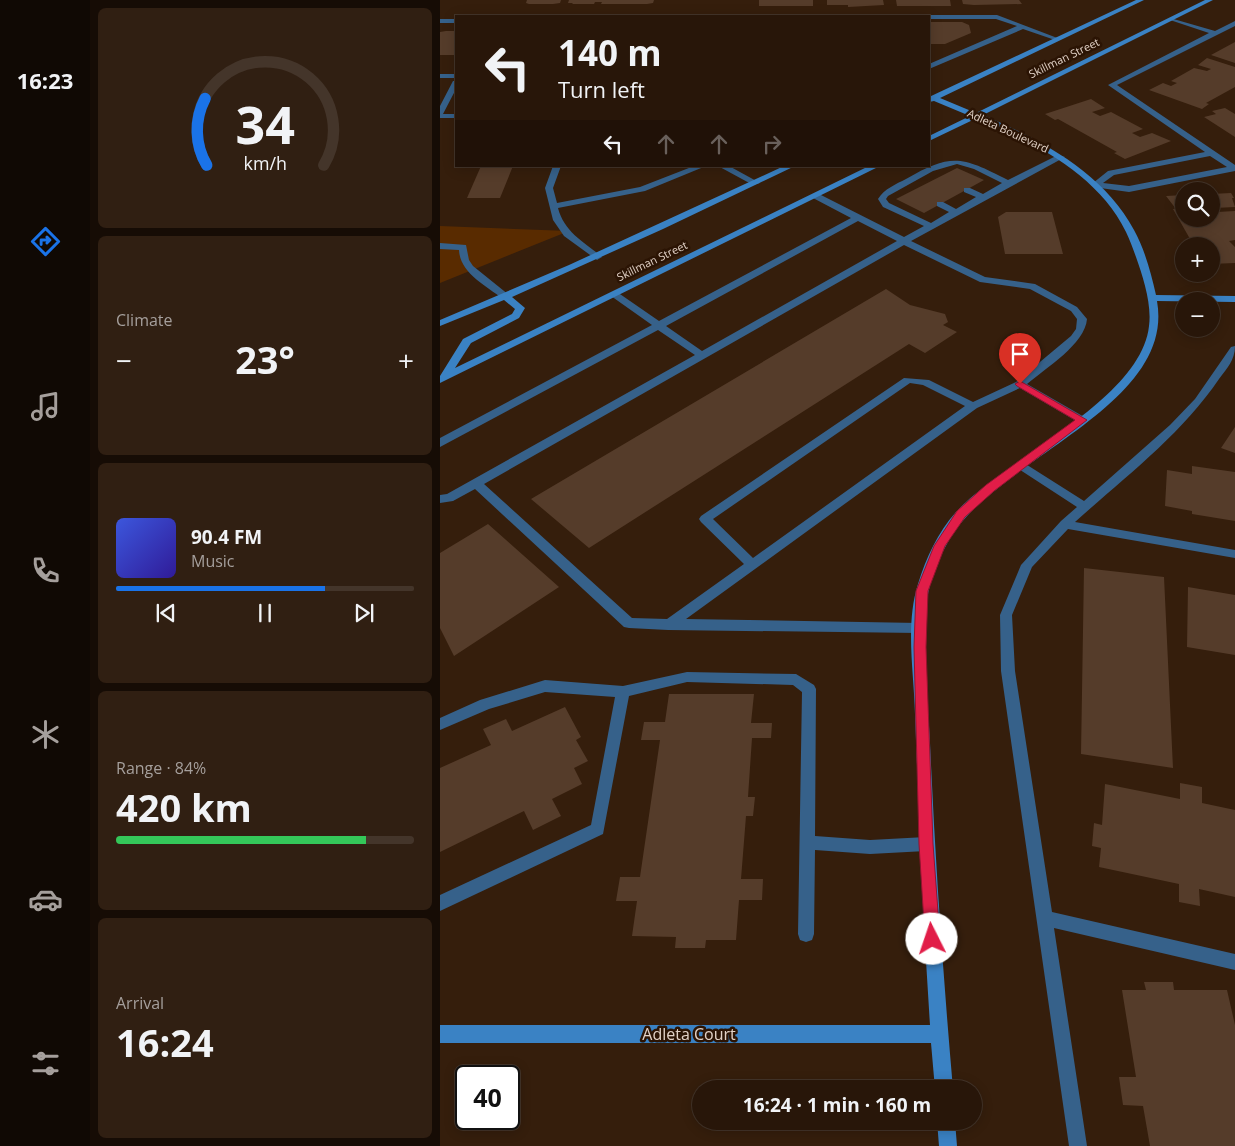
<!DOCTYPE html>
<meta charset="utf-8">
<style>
:root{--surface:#281609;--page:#301f12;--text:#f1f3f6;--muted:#a59f9c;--line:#44352a;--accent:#1a73e8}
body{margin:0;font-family:"Open Sans",sans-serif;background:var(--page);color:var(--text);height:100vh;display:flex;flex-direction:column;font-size:19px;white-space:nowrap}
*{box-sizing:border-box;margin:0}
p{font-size:16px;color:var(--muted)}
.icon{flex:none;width:28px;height:28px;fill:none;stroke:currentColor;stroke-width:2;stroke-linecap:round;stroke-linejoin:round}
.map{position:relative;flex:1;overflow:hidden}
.sheet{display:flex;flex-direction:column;gap:8px;padding:8px;background:#160c05;width:350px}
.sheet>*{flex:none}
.top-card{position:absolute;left:15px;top:15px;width:475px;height:152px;border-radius:0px;box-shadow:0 2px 12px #0003,0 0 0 1px var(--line);background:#281609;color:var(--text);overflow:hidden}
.buttons{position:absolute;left:735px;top:182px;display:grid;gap:10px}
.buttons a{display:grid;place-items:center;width:45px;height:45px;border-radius:50%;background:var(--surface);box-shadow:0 2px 12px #0003,0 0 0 1px var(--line);font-size:25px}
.speed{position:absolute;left:15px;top:1065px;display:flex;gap:10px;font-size:25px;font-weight:700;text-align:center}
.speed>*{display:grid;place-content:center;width:65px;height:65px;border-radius:50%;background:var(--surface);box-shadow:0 2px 12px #0003,0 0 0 1px var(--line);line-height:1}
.speed .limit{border:2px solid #111;border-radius:8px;background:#fff;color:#111}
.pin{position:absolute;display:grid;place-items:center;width:42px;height:42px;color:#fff;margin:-51px -21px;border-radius:50% 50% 50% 0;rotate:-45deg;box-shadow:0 0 5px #0007}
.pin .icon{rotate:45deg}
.me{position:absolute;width:55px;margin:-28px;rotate:356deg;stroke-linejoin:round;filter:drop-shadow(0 0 4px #0008)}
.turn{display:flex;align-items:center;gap:18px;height:105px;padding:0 20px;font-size:22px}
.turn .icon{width:65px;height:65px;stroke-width:2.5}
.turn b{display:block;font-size:35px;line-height:42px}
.lanes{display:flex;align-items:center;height:48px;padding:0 20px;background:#0003;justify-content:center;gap:25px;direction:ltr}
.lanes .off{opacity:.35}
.big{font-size:38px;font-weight:700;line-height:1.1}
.sheet .card{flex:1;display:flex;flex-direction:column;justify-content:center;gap:8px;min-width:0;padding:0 18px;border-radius:8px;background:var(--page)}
.sheet .dial{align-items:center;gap:0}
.dial svg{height:130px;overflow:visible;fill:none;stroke:var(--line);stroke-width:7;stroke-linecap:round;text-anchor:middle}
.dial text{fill:var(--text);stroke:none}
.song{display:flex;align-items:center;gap:15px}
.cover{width:60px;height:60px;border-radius:8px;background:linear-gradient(135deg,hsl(230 70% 55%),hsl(250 70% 35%))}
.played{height:5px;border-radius:2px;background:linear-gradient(90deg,var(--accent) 70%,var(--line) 70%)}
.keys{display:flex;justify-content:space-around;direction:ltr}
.heat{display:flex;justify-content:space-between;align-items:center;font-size:28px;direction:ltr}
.charge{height:8px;border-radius:4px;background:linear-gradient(90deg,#34c759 84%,var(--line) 0)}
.trip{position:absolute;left:252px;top:1080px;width:290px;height:50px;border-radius:25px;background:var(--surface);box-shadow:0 2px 12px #0003,0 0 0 1px var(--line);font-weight:700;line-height:50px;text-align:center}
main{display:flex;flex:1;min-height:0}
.tabs{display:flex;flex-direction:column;width:90px;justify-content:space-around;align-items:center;background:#100904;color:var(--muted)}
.tabs .icon{width:35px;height:35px}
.tabs .current{color:var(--accent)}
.tabs b{font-size:22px;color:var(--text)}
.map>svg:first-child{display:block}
.green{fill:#592b00}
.building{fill:#553c2a}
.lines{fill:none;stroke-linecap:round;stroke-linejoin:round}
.lane{fill:#36618a;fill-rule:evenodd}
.secondary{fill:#3a82c4;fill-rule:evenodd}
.route{fill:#e11d48;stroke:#92132f}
.labels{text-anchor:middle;stroke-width:5;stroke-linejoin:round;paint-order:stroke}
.far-street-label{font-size:11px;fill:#e2d2c7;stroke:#2b1404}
.near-street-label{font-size:16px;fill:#e2d2c7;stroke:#2b1404}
</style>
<main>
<nav class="tabs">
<b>16:23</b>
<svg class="icon current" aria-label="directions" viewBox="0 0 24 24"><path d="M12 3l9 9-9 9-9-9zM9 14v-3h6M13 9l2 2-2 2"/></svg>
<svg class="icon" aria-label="music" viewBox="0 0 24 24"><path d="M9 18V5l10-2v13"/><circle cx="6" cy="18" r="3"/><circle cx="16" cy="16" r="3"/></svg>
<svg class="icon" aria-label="phone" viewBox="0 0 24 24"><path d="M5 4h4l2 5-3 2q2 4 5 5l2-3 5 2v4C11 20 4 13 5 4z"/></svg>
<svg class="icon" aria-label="climate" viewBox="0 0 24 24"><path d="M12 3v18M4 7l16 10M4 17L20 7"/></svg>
<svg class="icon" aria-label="car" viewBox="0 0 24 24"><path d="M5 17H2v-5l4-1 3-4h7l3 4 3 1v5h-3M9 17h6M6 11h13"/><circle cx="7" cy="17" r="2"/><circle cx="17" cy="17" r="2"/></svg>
<svg class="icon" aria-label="filters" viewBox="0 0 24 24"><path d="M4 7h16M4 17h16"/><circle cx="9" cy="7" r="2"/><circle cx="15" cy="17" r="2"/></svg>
</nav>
<section class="sheet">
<div class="card dial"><svg viewBox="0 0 100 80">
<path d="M14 69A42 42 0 1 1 86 69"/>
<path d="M14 69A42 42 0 0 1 13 28" stroke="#1a73e8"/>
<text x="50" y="56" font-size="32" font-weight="700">34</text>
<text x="50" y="72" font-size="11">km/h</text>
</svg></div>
<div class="card"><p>Climate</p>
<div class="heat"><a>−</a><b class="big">23°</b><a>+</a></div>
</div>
<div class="card">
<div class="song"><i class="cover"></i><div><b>90.4 FM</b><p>Music</p></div></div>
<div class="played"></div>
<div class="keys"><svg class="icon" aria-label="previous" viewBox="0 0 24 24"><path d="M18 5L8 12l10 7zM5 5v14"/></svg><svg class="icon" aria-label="pause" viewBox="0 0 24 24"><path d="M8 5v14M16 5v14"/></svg><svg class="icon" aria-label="next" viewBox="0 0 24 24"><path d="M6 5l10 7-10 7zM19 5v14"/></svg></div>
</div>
<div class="card"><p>Range · 84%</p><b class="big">420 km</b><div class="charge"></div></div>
<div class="card"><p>Arrival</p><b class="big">16:24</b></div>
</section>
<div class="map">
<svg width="795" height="1146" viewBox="0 0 795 1146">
<rect width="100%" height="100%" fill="#351e0c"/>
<path class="green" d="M0 226 129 231 0 283Z"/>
<path class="building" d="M87 0H121L120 3 113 4H89L86 3Z
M129 0H214L213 3 207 4H161L162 2H155L154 4H132L133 3H128Z
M319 0H373V6H319Z
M387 0H443L444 5 408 7V5H387Z
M456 0H510L511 6H457Z
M522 0H579L582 4 534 5 523 4Z
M489 22H522L529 25 531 33 505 44H489Z
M6 31H16V55H0V32Z
M795 42V63L771 55Z
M767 58 795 67V87L766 103 769 104 762 109 709 90 723 83 731 86 737 83 731 81 754 68 767 71 771 69 758 65Z
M651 99 665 108 652 112 660 116 671 112 703 129 692 133 700 137 712 133 731 141 685 159 674 153 677 152 618 119 615 120 605 114Z
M785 108 795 114V137L764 117 776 114 772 111Z
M41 166H73L60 198H27Z
M517 168 544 180 484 213 456 199Z
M791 193 794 198H792L795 207 775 208 777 212 795 211V240L789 241 795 247V263L771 264V246H754L733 209H736L726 196 744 195V219H771V194Z
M566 212H612L623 254H565L558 217Z
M446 289 470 305 505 314 508 322 503 325 517 332 485 353 469 344 149 548 91 499Z
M795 427V453L781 448Z
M752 466 795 472V521L752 514V511L725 506 727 470 752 474Z
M48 524 119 587 14 656 0 628V553Z
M644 568 724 577 733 768 641 754Z
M748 587 795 595V655L747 647Z
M229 694H314L311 723H332L331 738H312L308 797H315L313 816H306L301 879H323L322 900H299L296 940H266L265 948H235L236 937 192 936 197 901H176L180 877H200L220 740H201L204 722H225Z
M125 707 141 737 136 740 148 761 134 768 142 784 112 799 121 816 93 830 84 811 0 852V768L51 745 43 729 66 719 72 731Z
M740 783 762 787V803L795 810V897L759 889 760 906 739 902V884L659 867 661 848 652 846 654 823 662 825 665 784 740 799Z
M704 982H733L734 990H787L795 1025V1146H710L703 1106 683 1105 679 1077H696L682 990H706Z"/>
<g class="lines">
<path class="lane" d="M251 14H398L401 16H248Z
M489 15H557L620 39 615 40 583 29 489 69V64L577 26 556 19H489V16H486Z
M730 18 775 31 795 21V26L677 85 795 165V171L689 192 653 187V183L668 171 765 152 668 85 769 33 730 20ZM770 156 787 167 689 186 663 183 674 175Z
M0 19H16V23H0Z
M0 74H16V78H0Z
M13 81H16V89L3 114H16V118H0V106Z
M618 155 625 157 471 241 545 277 595 284 637 307 647 319C645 344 606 368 587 384L646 418 647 420 646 422H638L580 388 537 408 246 619 479 623 484 624 486 628 484 632 479 633 228 630 189 628 184 627 35 489 13 501 0 503V495L7 494 255 355 218 330 0 447V438L212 325 171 296V292H177L219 321 411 218 373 198V194H379L464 237 484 226 443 207 438 199C444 189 456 184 466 179 512 152 523 157 568 180ZM517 164 534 169 562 183 543 194 530 188H524V192L536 197 516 209 503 202H497V206L509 212 491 223 449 203 446 199 448 196 493 171ZM418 221 457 241 262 351 226 326ZM464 245 540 282 590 289 631 311 637 319 636 329 631 336 576 382 533 402 489 380 464 378 261 516 259 519 261 522 304 564 227 619 192 618 44 484ZM470 383 483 385 525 406 313 558 273 519Z
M113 166H121L113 188 117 203 200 187 254 166H266L205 191 118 208C124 231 142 241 160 255L162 257 157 260 124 236 113 220 105 188Z
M278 166H289L320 183 313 185Z
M0 243 26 245 29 260 33 266 69 295V299H63C45 285 20 273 19 250L0 249Z
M795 346C795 360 787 368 779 379 741 435 685 477 635 522L795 550V558L628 529 592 567 572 615 575 671 612 912 795 954V970L614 928 647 1146H629L561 671 560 615 581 565 621 521 637 507 574 466 580 462 584 463 644 501 730 425 755 399 791 347Z
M247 672 356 674 374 685 376 689 375 836 430 840 486 837 491 839 494 844 491 849 486 851 430 854 375 850 374 934 372 940 366 942 360 940 358 934 362 692 353 685 247 682 189 696 163 834 0 911V895L151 825 175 697 105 692 49 709 0 730V718L40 700 105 680 183 686Z"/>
<path class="secondary" d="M696 0H704L500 98 536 113 765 0H773L543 115C601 140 663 172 694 230 705 250 711 273 716 295L795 296V302L717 301C736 408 552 460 508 542 498 560 490 580 487 600 480 646 488 696 490 743 495 858 503 974 513 1089H495L491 1043H0V1025H490C483 922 479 818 475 714 474 672 465 625 478 584 486 558 498 532 516 512 565 459 701 400 709 326 712 304 703 277 696 257 693 249 690 240 686 232 658 174 593 142 537 118L489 141V136L530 116 494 101 489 102V97Z
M344 166H355L223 229 72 297 85 308 79 318 31 343 15 368 429 166H440L0 383V376L23 339 72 314 75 309 64 300 0 326V320L129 265Z
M497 1121H515L517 1146H499Z"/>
</g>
<path class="route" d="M580 381 647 420 554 491 525 517 505 546 488 591 486 647 493 844 500 939 498 944 492 946 487 944 485 939 479 844 474 647 476 591 494 546 517 511 546 485 635 420 577 386 575 384Z"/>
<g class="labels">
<g class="far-street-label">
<text transform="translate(624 58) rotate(-26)" y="4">Skillman Street</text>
<text transform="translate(568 131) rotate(25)" y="4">Adleta Boulevard</text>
<text transform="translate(212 261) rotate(-26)" y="4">Skillman Street</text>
</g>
<g class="near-street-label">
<text x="249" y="1040">Adleta Court</text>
</g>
</g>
</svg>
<div class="buttons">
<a><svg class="icon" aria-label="search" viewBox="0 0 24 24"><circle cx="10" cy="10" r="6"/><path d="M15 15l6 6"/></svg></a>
<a>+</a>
<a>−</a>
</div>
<div class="speed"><div class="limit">40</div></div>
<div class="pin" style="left:580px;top:384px;background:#d93025"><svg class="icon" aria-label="arrive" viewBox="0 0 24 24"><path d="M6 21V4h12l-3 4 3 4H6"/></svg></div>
<svg class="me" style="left:492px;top:939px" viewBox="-20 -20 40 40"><circle r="19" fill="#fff"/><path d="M0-13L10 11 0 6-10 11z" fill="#e11d48"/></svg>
<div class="trip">16:24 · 1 min · 160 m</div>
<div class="top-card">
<div class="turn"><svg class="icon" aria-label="left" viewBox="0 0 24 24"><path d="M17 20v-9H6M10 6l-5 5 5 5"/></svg><div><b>140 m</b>Turn left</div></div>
<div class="lanes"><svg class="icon" aria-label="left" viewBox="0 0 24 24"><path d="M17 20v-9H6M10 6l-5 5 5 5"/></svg><svg class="icon off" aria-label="ahead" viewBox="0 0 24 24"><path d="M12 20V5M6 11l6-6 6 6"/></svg><svg class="icon off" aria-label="ahead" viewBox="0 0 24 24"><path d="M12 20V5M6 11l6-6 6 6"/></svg><svg class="icon off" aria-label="right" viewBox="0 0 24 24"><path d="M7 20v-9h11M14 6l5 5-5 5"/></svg></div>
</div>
</div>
</main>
